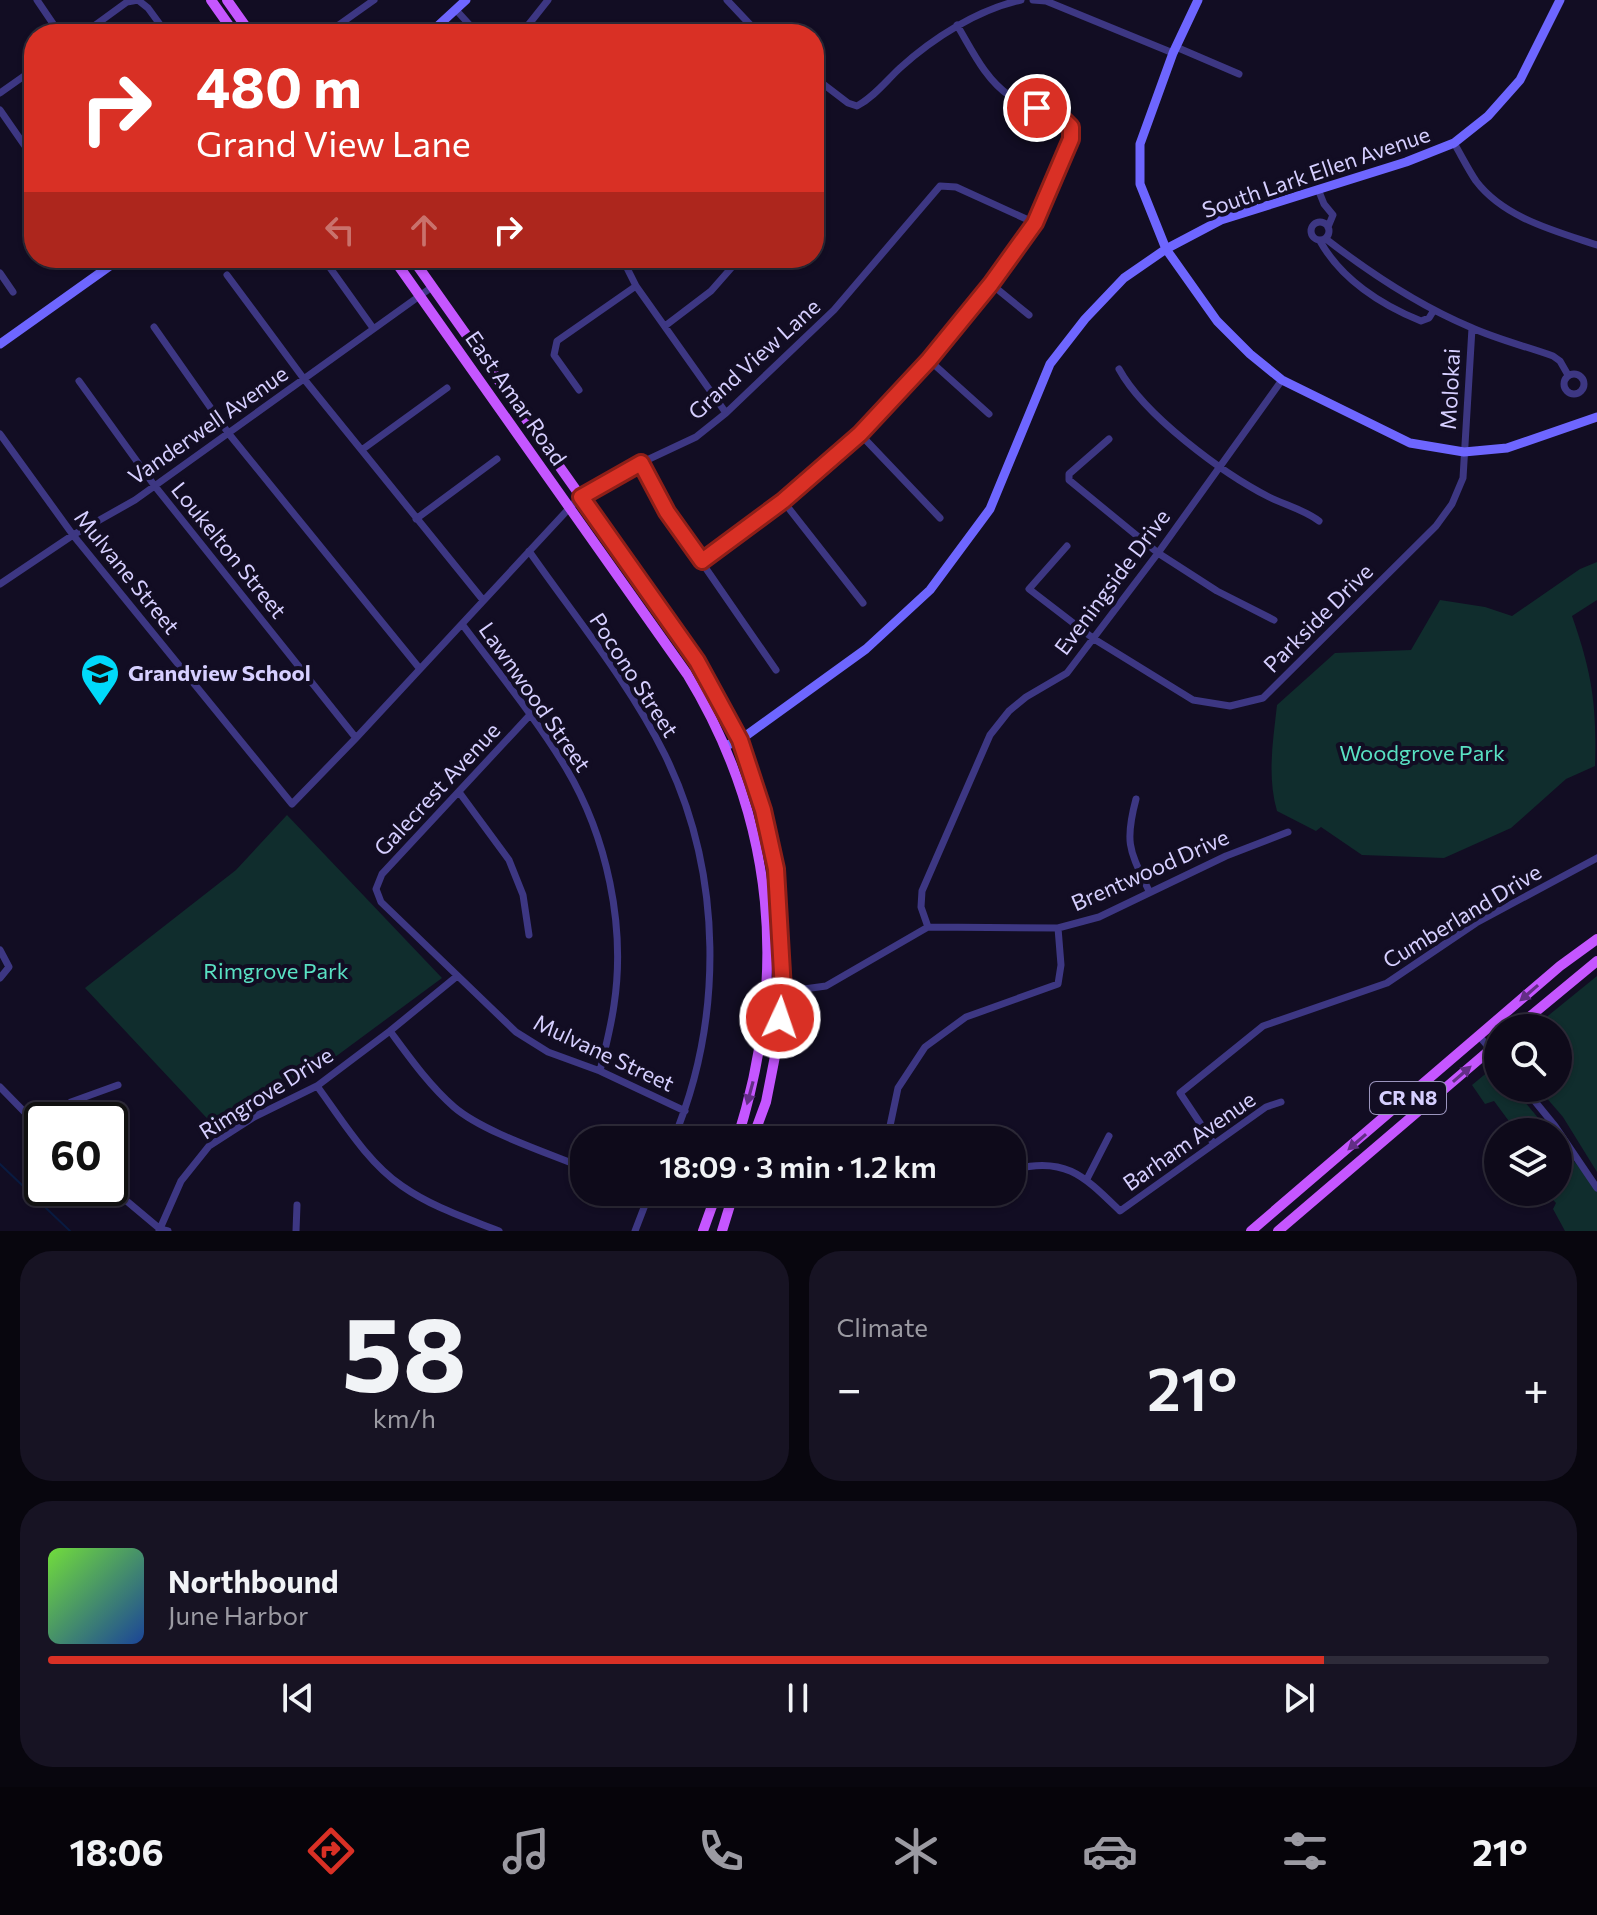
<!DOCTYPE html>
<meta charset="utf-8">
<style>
:root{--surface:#0e0a1a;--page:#171323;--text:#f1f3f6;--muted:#9b9aa2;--line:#2e2b39;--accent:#d93025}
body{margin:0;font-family:Commissioner,sans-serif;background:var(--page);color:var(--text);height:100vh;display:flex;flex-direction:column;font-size:30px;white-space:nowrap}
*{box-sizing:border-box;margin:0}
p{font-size:26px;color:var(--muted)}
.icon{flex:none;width:44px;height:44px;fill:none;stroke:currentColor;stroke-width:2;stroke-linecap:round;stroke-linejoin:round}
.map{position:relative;height:1231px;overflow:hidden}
.details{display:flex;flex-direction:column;gap:20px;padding:20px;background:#08060e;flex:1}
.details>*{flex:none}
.top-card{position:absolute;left:24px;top:24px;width:800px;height:244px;border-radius:32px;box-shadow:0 2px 6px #0004,0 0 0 2px var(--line);background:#d93025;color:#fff;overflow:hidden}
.controls{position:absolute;left:1484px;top:1014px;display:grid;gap:16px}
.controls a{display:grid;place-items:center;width:88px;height:88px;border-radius:50%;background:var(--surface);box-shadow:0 2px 6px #0004,0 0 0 2px var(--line);font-size:40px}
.speed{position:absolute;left:24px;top:1102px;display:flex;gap:16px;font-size:40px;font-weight:700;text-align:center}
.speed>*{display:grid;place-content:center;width:104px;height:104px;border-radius:50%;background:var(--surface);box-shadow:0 2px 6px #0004,0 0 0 2px var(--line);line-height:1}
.speed .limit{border:4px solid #111;border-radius:12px;background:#fff;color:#111}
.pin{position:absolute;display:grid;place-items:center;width:68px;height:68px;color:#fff;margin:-34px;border:4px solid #fff;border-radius:50%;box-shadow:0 2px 8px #0007}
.me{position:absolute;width:88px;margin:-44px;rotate:3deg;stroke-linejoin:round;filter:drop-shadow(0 0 6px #0008)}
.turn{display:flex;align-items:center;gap:28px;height:168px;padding:0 40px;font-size:36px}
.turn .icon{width:104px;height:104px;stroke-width:2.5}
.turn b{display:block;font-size:56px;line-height:68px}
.lanes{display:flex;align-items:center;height:76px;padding:0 40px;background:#0003;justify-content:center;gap:40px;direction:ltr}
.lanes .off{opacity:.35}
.big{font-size:60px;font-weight:600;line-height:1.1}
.details .widget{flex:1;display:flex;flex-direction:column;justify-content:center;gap:12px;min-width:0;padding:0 28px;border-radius:32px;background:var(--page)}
.details .dial{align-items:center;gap:0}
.dial b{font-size:104px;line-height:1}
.song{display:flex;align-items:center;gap:24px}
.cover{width:96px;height:96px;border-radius:12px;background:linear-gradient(135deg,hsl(100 70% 55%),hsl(220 70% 35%))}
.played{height:8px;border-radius:4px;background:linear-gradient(90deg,var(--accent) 85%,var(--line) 85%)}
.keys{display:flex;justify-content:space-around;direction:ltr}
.heat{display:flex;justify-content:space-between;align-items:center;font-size:44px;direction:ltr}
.details .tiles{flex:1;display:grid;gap:20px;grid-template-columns:1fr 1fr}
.widget:last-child{grid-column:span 2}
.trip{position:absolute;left:570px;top:1126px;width:456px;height:80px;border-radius:32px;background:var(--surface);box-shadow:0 2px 6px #0004,0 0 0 2px var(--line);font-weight:600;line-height:80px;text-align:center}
.tab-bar{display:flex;height:128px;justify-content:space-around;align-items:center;background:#06040a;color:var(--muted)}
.tab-bar .icon{width:56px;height:56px}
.tab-bar .selected{color:var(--accent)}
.tab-bar b{font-size:36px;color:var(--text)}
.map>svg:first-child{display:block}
.green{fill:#102d2d}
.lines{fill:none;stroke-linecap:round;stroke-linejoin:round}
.stream{stroke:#091b41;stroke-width:2}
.street{stroke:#3d3783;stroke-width:7}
.secondary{stroke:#6e66ff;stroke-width:9}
.primary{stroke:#c556ff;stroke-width:10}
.oneway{fill:#632e86}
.route-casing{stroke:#8d1f18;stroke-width:20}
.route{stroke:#d93025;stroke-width:14}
.labels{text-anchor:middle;stroke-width:8;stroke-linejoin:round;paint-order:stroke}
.shield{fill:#120d23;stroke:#9b95bd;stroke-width:2}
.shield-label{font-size:20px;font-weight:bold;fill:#d6cfff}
.street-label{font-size:22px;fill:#d6cfff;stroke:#120d23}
.poi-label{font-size:22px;font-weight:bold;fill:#d6cfff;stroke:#120d23;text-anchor:start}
.park-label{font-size:22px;fill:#59e1c3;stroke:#120d23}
</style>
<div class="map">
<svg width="1597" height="1231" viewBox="0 0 1597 1231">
<rect width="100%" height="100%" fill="#120d23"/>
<path class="green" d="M1597 562V600L1572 616C1592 673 1597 705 1595 766L1566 779 1511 828 1444 858 1362 855 1321 827 1316 831 1277 811C1267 776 1273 741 1277 705L1335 653 1411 650 1440 600 1485 607 1512 616 1580 569Z
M287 815 442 978 304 1080 217 1129 85 988 236 870Z
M1597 976V1172L1563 1117 1538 1088H1558V1028H1533Z
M1495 1066 1498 1069V1088H1513L1550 1132H1517L1494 1101 1485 1104 1472 1085Z
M1558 1142 1597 1189V1231H1565L1553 1209 1556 1203 1546 1192H1558Z"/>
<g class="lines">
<path class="stream" d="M0 1164 70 1231"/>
<path class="street" d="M37 0 60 34
M727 0 759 34
M1033 0 1046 1 1173 53
M457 11 478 34
M83 34 127 2 138 0 148 8 167 34
M326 34 374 0
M517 34 529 24 548 0
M1176 47 1239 74
M814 77 848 103 857 106C874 97 886 81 900 68 933 38 977 10 1021 0
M0 93 34 69
M0 110 34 159
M1454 143C1461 155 1468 169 1476 181 1504 218 1555 231 1597 245
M1318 189 1324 204 1333 215 1328 227
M1311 231a9 9 0 1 1 18 0a9 9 0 1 1-18 0Z
M1326 239C1370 273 1418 305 1470 327 1496 339 1525 346 1553 356L1560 361 1568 375
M1320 241C1341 279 1381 305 1421 321L1429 318 1434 310
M323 258 373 328
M622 258 636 286 726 413
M0 273 13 292
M227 275 304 379 483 600
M991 284 1029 315
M665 326 711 291 740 258
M154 327 229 434 420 669
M929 360 989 414
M1119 369C1144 415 1222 473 1269 497 1285 505 1305 510 1319 521
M1564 384a10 10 0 1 1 20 0a10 10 0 1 1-20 0Z
M79 381 154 485 356 738
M579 390 554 355 557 341 636 286
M0 434 73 535 292 804 356 738 575 502 615 475 696 437 726 413 834 310 940 186 956 187 1035 223
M860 434 940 518
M1109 439 1069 474V480L1158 553 1217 591 1274 620
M363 449 447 388
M641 463 667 512 776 670
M783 501 863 603
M416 519 497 459
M1067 546 1029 589 1094 639 1193 700 1230 706 1263 698 1436 526 1452 504 1463 478 1472 328
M529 551C575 617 629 682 665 755 723 874 724 1019 673 1140
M702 561 783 501 860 434 929 360 991 284 1035 223 1071 139V127C1054 110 1029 109 1010 96 985 79 972 50 957 25
M0 584 73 535 135 500 432 287
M462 624C497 671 536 718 566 768 607 837 626 926 614 1005 611 1027 605 1049 600 1071
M529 716 382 874 376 889 381 902 516 1032 548 1052 600 1071 685 1111
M459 792 509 860 523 895 529 935
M1136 799C1124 844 1130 851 1149 891
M928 927 921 907 922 891 990 735 1009 711 1026 697 1067 673 1158 553 1282 380
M0 950 9 967 0 978
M767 990 804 989 826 986 928 927 1058 928 1099 917 1226 856 1288 832
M390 1031C410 1058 429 1085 454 1107 483 1132 548 1153 584 1168
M1479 1036 1498 1058
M317 1086C342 1120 367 1162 402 1186 432 1207 466 1218 499 1231
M0 1087 42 1130
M1524 1088 1555 1126 1597 1188
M54 1120 71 1102 118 1085
M887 1140 898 1088 925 1047 966 1017 1058 984 1061 965 1058 928
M1214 1144 1180 1093 1263 1026 1387 983 1476 923 1597 858
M1012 1170C1065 1155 1085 1177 1120 1211L1266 1107 1281 1102
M1087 1179 1109 1136
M110 1187 160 1229 168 1231
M884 1192C909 1205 939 1201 964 1192
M159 1231 181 1181 209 1146 254 1117 317 1086 390 1031 456 977
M296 1231 297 1205
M635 1231 650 1192"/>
<path class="secondary" d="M1198 0 1173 53 1140 144V184L1166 249 1217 321 1250 354 1282 380 1410 443 1464 452 1507 448 1597 417
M429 34 466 0
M0 344 121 258
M725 746 740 740 866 649 930 590 990 509 1050 364 1085 319 1124 278 1166 249 1221 220 1406 162 1454 143 1488 116 1520 80 1560 0"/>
<path class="primary" d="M211 0 235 34
M227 0 251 34
M393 258 687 674C777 822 788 977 737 1140
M412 258 697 661 740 740 763 810 776 869 783 990 777 1046 766 1102 752 1140
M1516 1028 1597 961
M703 1231 717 1192
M722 1231 734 1192
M1251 1231 1560 966 1597 939
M1278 1231 1498 1043"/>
</g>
<defs><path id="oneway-solid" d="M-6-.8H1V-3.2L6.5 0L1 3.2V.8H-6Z" transform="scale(2)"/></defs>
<g class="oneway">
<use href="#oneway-solid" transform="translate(1529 993) rotate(139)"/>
<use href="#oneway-solid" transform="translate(1462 1074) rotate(-41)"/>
<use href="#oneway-solid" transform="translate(750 1093) rotate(105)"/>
<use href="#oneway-solid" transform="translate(1357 1142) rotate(139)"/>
</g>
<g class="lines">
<g class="route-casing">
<path id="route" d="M780 1018 783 990 776 869 763 810 740 740 697 661 581 497 641 463 667 512 702 561 783 501 860 434 929 360 991 284 1035 223 1071 139V127L1063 119 1037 108"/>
</g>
<use href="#route" class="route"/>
</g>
<defs>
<g id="school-pin" transform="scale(2)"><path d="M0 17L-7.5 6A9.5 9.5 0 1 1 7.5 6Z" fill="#00dafa" stroke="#120d23"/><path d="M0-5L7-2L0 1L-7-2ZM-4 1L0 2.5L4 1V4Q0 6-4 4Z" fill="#111"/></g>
</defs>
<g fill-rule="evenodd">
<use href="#school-pin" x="100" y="673"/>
</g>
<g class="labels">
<rect class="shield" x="1370" y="1082" width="76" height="32" rx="6"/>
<g class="shield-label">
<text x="1408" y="1105">CR N8</text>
</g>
<g class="street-label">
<text transform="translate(1316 172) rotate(-19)" y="8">South Lark Ellen Avenue</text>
<text transform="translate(754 359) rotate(-42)" y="8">Grand View Lane</text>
<text transform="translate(1450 389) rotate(-87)" y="8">Molokai</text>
<text transform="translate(516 398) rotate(55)" y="8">East Amar Road</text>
<text transform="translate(208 425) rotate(-35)" y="8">Vanderwell Avenue</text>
<text transform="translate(229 550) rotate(51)" y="8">Loukelton Street</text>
<text transform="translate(127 572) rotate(51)" y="8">Mulvane Street</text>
<text transform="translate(1112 582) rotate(-53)" y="8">Eveningside Drive</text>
<text transform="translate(1318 618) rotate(-45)" y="8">Parkside Drive</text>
<text transform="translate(634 675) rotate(57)" y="8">Pocono Street</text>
<text transform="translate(535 697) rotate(55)" y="8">Lawnwood Street</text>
<text transform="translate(437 789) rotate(-47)" y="8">Galecrest Avenue</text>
<text transform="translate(1150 870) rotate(-24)" y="8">Brentwood Drive</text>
<text transform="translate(1462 916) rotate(-31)" y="8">Cumberland Drive</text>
<text transform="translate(604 1053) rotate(25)" y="8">Mulvane Street</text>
<text transform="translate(266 1093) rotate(-32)" y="8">Rimgrove Drive</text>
<text transform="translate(1189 1141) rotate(-35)" y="8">Barham Avenue</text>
</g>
<g class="poi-label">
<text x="128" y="681">Grandview School</text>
</g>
<g class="park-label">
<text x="1422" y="761">Woodgrove Park</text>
<text x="276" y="979">Rimgrove Park</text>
</g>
</g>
</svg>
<div class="controls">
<a><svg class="icon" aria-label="search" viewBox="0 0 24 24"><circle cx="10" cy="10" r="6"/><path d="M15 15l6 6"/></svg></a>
<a><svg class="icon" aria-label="layers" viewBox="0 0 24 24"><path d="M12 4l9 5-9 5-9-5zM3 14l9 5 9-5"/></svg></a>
</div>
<div class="speed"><div class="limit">60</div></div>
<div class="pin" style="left:1037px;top:108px;background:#d93025"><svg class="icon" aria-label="arrive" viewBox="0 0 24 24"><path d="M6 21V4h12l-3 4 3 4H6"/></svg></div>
<svg class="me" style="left:780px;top:1018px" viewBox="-20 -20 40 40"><circle r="17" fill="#d93025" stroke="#fff" stroke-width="3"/><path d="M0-11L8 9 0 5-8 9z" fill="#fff"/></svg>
<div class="trip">18:09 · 3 min · 1.2 km</div>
<div class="top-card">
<div class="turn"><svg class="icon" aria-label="right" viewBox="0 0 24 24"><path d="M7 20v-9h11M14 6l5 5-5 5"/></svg><div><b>480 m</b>Grand View Lane</div></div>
<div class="lanes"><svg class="icon off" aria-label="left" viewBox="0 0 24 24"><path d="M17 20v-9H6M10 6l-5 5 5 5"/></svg><svg class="icon off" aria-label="ahead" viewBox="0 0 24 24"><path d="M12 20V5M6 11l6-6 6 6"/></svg><svg class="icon" aria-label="right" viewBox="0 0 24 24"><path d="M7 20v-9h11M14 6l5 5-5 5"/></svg></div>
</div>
</div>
<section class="details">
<div class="tiles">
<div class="widget dial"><b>58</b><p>km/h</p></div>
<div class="widget"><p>Climate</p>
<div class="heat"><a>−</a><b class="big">21°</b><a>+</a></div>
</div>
<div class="widget">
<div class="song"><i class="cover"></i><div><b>Northbound</b><p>June Harbor</p></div></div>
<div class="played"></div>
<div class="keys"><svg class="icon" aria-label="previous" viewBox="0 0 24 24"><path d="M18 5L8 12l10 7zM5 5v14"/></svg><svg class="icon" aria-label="pause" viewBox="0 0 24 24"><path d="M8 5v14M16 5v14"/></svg><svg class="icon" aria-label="next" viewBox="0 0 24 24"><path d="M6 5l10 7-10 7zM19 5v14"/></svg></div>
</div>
</div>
</section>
<nav class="tab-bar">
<b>18:06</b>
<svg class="icon selected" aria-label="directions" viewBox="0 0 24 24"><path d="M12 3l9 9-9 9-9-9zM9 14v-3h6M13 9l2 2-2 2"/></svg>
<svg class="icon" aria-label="music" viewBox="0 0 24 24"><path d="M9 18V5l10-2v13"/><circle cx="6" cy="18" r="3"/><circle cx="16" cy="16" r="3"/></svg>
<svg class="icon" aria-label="phone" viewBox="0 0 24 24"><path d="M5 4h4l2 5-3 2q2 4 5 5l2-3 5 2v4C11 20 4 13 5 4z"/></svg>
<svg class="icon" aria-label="climate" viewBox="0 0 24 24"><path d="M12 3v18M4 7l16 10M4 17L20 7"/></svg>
<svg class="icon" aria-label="car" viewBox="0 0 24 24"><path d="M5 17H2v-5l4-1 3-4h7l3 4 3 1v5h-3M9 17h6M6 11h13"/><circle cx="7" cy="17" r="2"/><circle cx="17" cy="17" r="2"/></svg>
<svg class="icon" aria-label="filters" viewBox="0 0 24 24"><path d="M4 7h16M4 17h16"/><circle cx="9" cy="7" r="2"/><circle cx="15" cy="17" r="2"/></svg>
<b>21°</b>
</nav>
